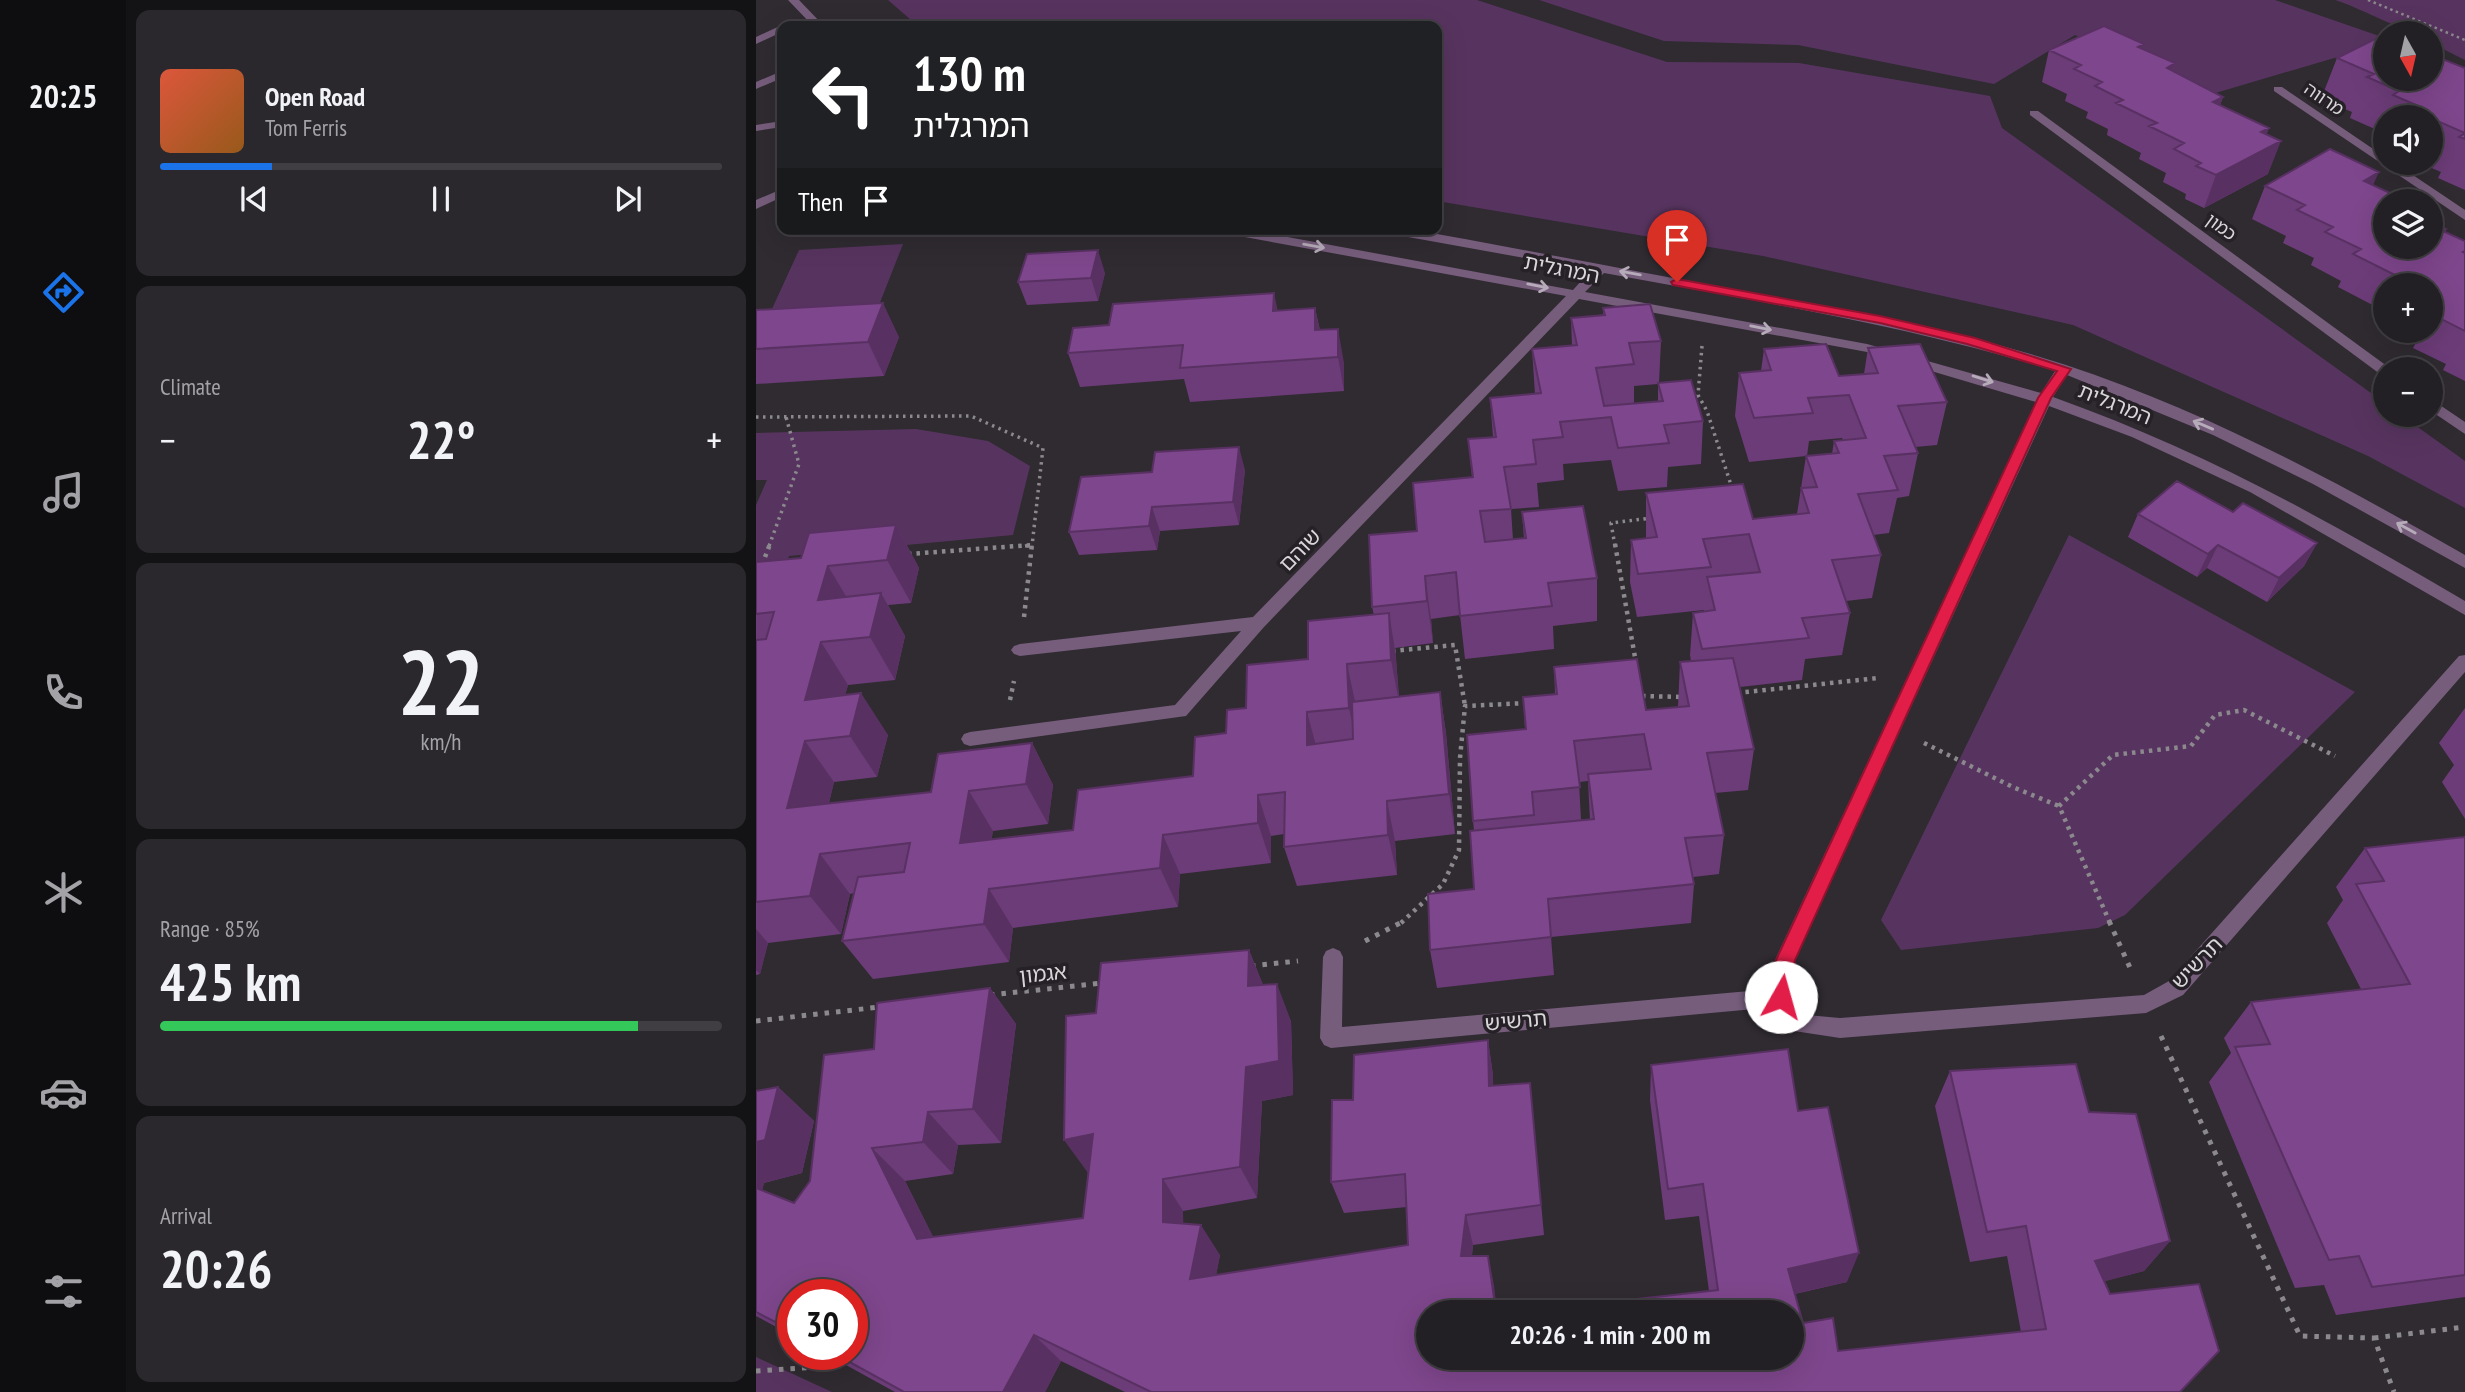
<!DOCTYPE html>
<meta charset="utf-8">
<style>
:root{--surface:#232025;--page:#2b282d;--text:#f1f3f6;--muted:#a3a3a7;--line:#403e42;--accent:#1a73e8}
body{margin:0;font-family:"PT Sans Narrow","Noto Sans Hebrew",sans-serif;background:var(--page);color:var(--text);height:100vh;display:flex;flex-direction:column;font-size:26px;white-space:nowrap}
*{box-sizing:border-box;margin:0}
p{font-size:23px;color:var(--muted)}
.icon{flex:none;width:38px;height:38px;fill:none;stroke:currentColor;stroke-width:2;stroke-linecap:round;stroke-linejoin:round}
.map{position:relative;flex:1;overflow:hidden}
.side{display:flex;flex-direction:column;gap:10px;padding:10px;background:#131214;width:630px}
.side>*{flex:none}
.banner{position:absolute;left:21px;top:21px;width:665px;height:214px;border-radius:14px;box-shadow:0 7px 28px #0002,0 0 0 2px var(--line);background:#202124;color:#fff;overflow:hidden}
.needle{width:46px;rotate:172deg}
.buttons{position:absolute;left:1617px;top:21px;display:grid;gap:14px}
.buttons a{display:grid;place-items:center;width:70px;height:70px;border-radius:50%;background:var(--surface);box-shadow:0 7px 28px #0002,0 0 0 2px var(--line);font-size:35px}
.speed{position:absolute;left:21px;top:1279px;display:flex;gap:14px;font-size:35px;font-weight:700;text-align:center}
.speed>*{display:grid;place-content:center;width:91px;height:91px;border-radius:50%;background:var(--surface);box-shadow:0 7px 28px #0002,0 0 0 2px var(--line);line-height:1}
.speed .limit{border:10px solid #d22;background:#fff;color:#111}
.pin{position:absolute;display:grid;place-items:center;width:60px;height:60px;color:#fff;margin:-72px -30px;border-radius:50% 50% 50% 0;rotate:-45deg;box-shadow:0 0 7px #0007}
.pin .icon{rotate:45deg}
.me{position:absolute;width:77px;margin:-38px;rotate:7deg;stroke-linejoin:round;filter:drop-shadow(0 0 5px #0008)}
.turn{display:flex;align-items:center;gap:24px;height:147px;padding:0 21px;font-size:32px}
.turn .icon{width:91px;height:91px;stroke-width:2.5}
.turn b{display:block;font-size:49px;line-height:60px}
.then{display:flex;align-items:center;height:66px;padding:0 21px;background:#0003;gap:14px;font-size:26px}
.big{font-size:52px;font-weight:600;line-height:1.1}
.side .tile{flex:1;display:flex;flex-direction:column;justify-content:center;gap:10px;min-width:0;padding:0 24px;border-radius:14px;background:var(--page)}
.side .dial{align-items:center;gap:0}
.dial b{font-size:91px;line-height:1}
.song{display:flex;align-items:center;gap:21px}
.cover{width:84px;height:84px;border-radius:10px;background:linear-gradient(135deg,hsl(10 70% 55%),hsl(30 70% 35%))}
.played{height:7px;border-radius:4px;background:linear-gradient(90deg,var(--accent) 20%,var(--line) 20%)}
.keys{display:flex;justify-content:space-around;direction:ltr}
.heat{display:flex;justify-content:space-between;align-items:center;font-size:38px;direction:ltr}
.charge{height:10px;border-radius:5px;background:linear-gradient(90deg,#34c759 85%,var(--line) 0)}
.trip{position:absolute;left:660px;top:1300px;width:388px;height:70px;border-radius:35px;background:var(--surface);box-shadow:0 7px 28px #0002,0 0 0 2px var(--line);font-weight:600;line-height:70px;text-align:center}
main{display:flex;flex:1;min-height:0}
.tabs{display:flex;flex-direction:column;width:126px;justify-content:space-around;align-items:center;background:#0e0d0f;color:var(--muted)}
.tabs .icon{width:49px;height:49px}
.tabs .selected{color:var(--accent)}
.tabs b{font-size:32px;color:var(--text)}
.map>svg:first-child{display:block}
.green{fill:#57345f}
.lines{fill:none;stroke-linecap:round;stroke-linejoin:round}
.path-far3{stroke:#8c898e;stroke-width:2.5;stroke-dasharray:2.5 3.5;stroke-linecap:butt}
.path-far2{stroke:#8c898e;stroke-width:3.5;stroke-dasharray:2.5 4.5;stroke-linecap:butt}
.path-far1{stroke:#8c898e;stroke-width:4.5;stroke-dasharray:3.5 5;stroke-linecap:butt}
.path{stroke:#8c898e;stroke-width:5;stroke-dasharray:4.5 7;stroke-linecap:butt}
.minor{fill:#765d7c;fill-rule:evenodd}
.wall{fill:#6c3c78;fill-rule:evenodd}
.shaded-wall{fill:#583162}
.building{fill:#7e468c;stroke:#583162;stroke-width:2}
.oneway{stroke:#b6acb9}
.route{fill:#e11d48;stroke:#92132f;stroke-width:2}
.labels{text-anchor:middle;stroke-width:7;stroke-linejoin:round;paint-order:stroke}
.far-street-label{font-size:18px;fill:#d9d6da;stroke:#262127}
.street-label{font-size:21px;fill:#d9d6da;stroke:#262127}
</style>
<main>
<nav class="tabs">
<b>20:25</b>
<svg class="icon selected" aria-label="directions" viewBox="0 0 24 24"><path d="M12 3l9 9-9 9-9-9zM9 14v-3h6M13 9l2 2-2 2"/></svg>
<svg class="icon" aria-label="music" viewBox="0 0 24 24"><path d="M9 18V5l10-2v13"/><circle cx="6" cy="18" r="3"/><circle cx="16" cy="16" r="3"/></svg>
<svg class="icon" aria-label="phone" viewBox="0 0 24 24"><path d="M5 4h4l2 5-3 2q2 4 5 5l2-3 5 2v4C11 20 4 13 5 4z"/></svg>
<svg class="icon" aria-label="climate" viewBox="0 0 24 24"><path d="M12 3v18M4 7l16 10M4 17L20 7"/></svg>
<svg class="icon" aria-label="car" viewBox="0 0 24 24"><path d="M5 17H2v-5l4-1 3-4h7l3 4 3 1v5h-3M9 17h6M6 11h13"/><circle cx="7" cy="17" r="2"/><circle cx="17" cy="17" r="2"/></svg>
<svg class="icon" aria-label="filters" viewBox="0 0 24 24"><path d="M4 7h16M4 17h16"/><circle cx="9" cy="7" r="2"/><circle cx="15" cy="17" r="2"/></svg>
</nav>
<section class="side">
<div class="tile">
<div class="song"><i class="cover"></i><div><b>Open Road</b><p>Tom Ferris</p></div></div>
<div class="played"></div>
<div class="keys"><svg class="icon" aria-label="previous" viewBox="0 0 24 24"><path d="M18 5L8 12l10 7zM5 5v14"/></svg><svg class="icon" aria-label="pause" viewBox="0 0 24 24"><path d="M8 5v14M16 5v14"/></svg><svg class="icon" aria-label="next" viewBox="0 0 24 24"><path d="M6 5l10 7-10 7zM19 5v14"/></svg></div>
</div>
<div class="tile"><p>Climate</p>
<div class="heat"><a>−</a><b class="big">22°</b><a>+</a></div>
</div>
<div class="tile dial"><b>22</b><p>km/h</p></div>
<div class="tile"><p>Range · 85%</p><b class="big">425 km</b><div class="charge"></div></div>
<div class="tile"><p>Arrival</p><b class="big">20:26</b></div>
</section>
<div class="map">
<svg width="1709" height="1392" viewBox="0 0 1709 1392">
<rect width="100%" height="100%" fill="#2f2b31"/>
<path class="green" d="M132 0H721L911 62 1043 63 1234 96 1246 128 1629 403V415H1645L1709 461V508L1612 456 1317 325 1007 256 681 201V26H148L155 20Z
M783 0H1519L1629 38V43L1446 97 1319 35 1238 84 1042 45 908 41Z
M1579 0H1709V60L1675 43V33C1643 33 1611 10 1579 0Z
M147 244 114 328 4 335 43 250Z
M160 429 232 441 274 466 257 535 33 556 0 655V505L11 480H0V433Z
M1313 535 1599 692 1369 915 1342 928 1145 950 1125 920Z
M0 1357 76 1392H0Z"/>
<g class="lines">
<path class="path-far3" d="M1612 0 1709 40"/>
<path class="path-far2" d="M946 346 942 395 951 411 976 488
M0 417 215 416 287 448 276 546
M13 546 43 464 30 417
M269 546 276 545
M859 546 855 523 895 518"/>
<path class="path-far1" d="M859 544 880 663
M152 554 276 545
M6 565 14 544
M268 617 276 544
M636 651 699 645 709 706
M981 693 1122 678
M886 696 927 697
M254 700 258 681
M1168 743 1259 788 1303 806
M645 923 687 884 703 850 704 758 709 706 771 703
M1354 923 1303 806 1357 755 1435 746 1459 715 1488 710 1579 756"/>
<path class="path" d="M1353 921 1375 970
M609 941 648 921
M495 966 542 961
M234 995 347 983
M0 1021 124 1007
M1405 1036 1544 1336 1618 1338 1638 1392
M1618 1338 1709 1327
M0 1371 77 1366"/>
<path class="minor" d="M32 0H43L68 26H57Z
M26 25 30 26H26V32L0 44V37Z
M26 71V78L0 89V82Z
M1518 87H1526L1629 157V163H1639L1709 210V220L1518 91Z
M1274 111H1282L1635 369H1629V375L1624 374 1274 115Z
M26 121V127L0 131V125Z
M26 189V197L0 209V200Z
M461 229H489L817 290 835 270 630 233 624 229H653C760 248 866 269 972 288 1086 309 1200 329 1310 365 1450 411 1581 482 1709 555V568L1557 484 1457 435 1311 375 1297 397C1446 450 1573 521 1709 601V615L1494 492 1376 437 1293 406 1039 960 1036 995 1051 1015 1084 1018 1388 995 1413 981 1703 656 1709 655V672L1427 995 1390 1013 1084 1038 1038 1031 1020 1007 575 1048 568 1045 564 1038 567 957 570 951 577 948 584 951 587 957 586 1027 1016 989 1019 960 1280 402 1111 352 823 299 508 627 430 716 214 746 208 744 205 739 208 734 214 732 419 705 485 631 264 656 258 654 255 650 258 646 264 644 497 617 810 296 467 233ZM848 273C999 301 1152 325 1299 371L1285 393 1111 344 829 292Z
M1675 399 1709 422V434L1675 411Z"/>
</g>
<path class="wall" d="M1386 49 1419 63 1417 71 1467 97 1464 105 1513 128 1510 134 1512 174 1448 208 1429 199 1430 194 1407 182 1410 173 1383 159 1385 153 1351 135 1352 129 1330 118 1332 112 1309 101 1311 94 1286 82 1293 50Z
M1680 56 1709 68V190L1682 178 1685 172 1664 163H1675V117H1629V141L1619 136 1621 130 1594 118 1596 112 1565 99 1581 58Z
M1617 185 1629 201 1690 229 1689 232 1709 241V381L1687 370 1690 364 1657 348 1663 338 1649 331H1675V285H1629V320L1625 318 1628 311 1582 287 1585 281 1555 265 1558 258 1527 243 1530 236 1496 219 1509 186Z
M349 273 342 301 271 305 262 282Z
M559 308 564 330 588 363V391L434 402 428 379 324 387 312 353 522 311Z
M847 308 905 341 903 383 947 421 945 464 912 467 911 487 862 491 855 460 807 464 808 480 781 483 783 507 755 509 757 540 768 539 766 512 841 578V621L797 626 798 649 709 659 704 615 675 619 677 643 639 648 643 696 684 692 690 733 699 834 639 841 641 875 541 886 528 847V834L515 836V863L424 874 422 907 257 928 253 962 117 979 86 941 98 893 94 894 85 934 12 943 4 974 0 975V562L45 558 140 525 163 568 155 603 132 605 149 636 139 680 92 685 89 695 132 735 121 777 78 782 73 803 175 792 276 743 297 785 292 824 237 831 235 840 317 830 437 776 490 708 552 659 618 615 616 607 661 531 716 477 712 439 737 437 734 398 779 394 776 349 816 346 815 318 847 316ZM902 384V401L878 404V386Z
M0 310 143 337 128 376 0 384Z
M1112 348 1191 402 1181 445 1159 447 1162 453 1153 496 1141 498 1133 533 1117 535 1125 555 1116 598 1090 601 1094 613 1086 655 1049 659 1046 680 984 687 998 749 992 790 959 793 968 835 963 874 937 877 938 884 935 923 795 937 798 975 681 988 674 950 718 889V831L717 821 769 729 767 697 799 694 798 667 890 710 922 707 924 662 935 661 934 655 937 613 948 611V610L881 617 874 582 875 540 890 538V493L997 519 1041 514 1050 456 993 462 979 416 983 373 1005 371 1008 349 1083 376 1108 374ZM1086 438 1087 440 1078 441 1076 454 1051 456 1053 441ZM832 781 834 820H825L823 782Z
M489 470 483 525 404 531 401 550 323 555 313 532Z
M1477 512 1561 543 1548 566 1511 602 1451 568 1441 577 1372 537 1382 514Z
M1709 708V819L1686 782 1698 765 1683 743Z
M1709 837V1297L1580 1315 1568 1285 1539 1288 1453 1082 1475 1053 1468 1038 1495 1002 1605 989 1571 923 1587 900 1580 887 1609 848Z
M493 950 507 985 535 1021 537 1095 506 1101 501 1198 427 1211V1224L464 1255 460 1275 652 1245 651 1207 588 1213 575 1182 597 1100 732 1040 737 1075V1086L774 1083 788 1235 717 1245 716 1256H732L741 1312H672V1358L953 1291 943 1216 909 1220 894 1100 895 1065 1042 1111 1091 1282 1039 1294 1047 1323 1082 1351 1265 1332 1251 1256 1214 1262 1179 1106 1194 1071 1333 1112 1414 1241 1388 1271 1348 1281 1354 1294 1424 1392H369L305 1361 289 1392H139L70 1354H96L37 1295V1336L0 1316V1091L22 1087 58 1121 46 1173 8 1183 6 1190 38 1203 54 1181 118 1049 234 988 260 1024 245 1143 202 1145 197 1174 149 1181 177 1237 327 1218 332 1173 340 1013Z"/>
<path class="shaded-wall" d="M1419 63 1410 95 1411 68Z
M1467 97 1456 129 1457 102Z
M1513 128 1504 152 1525 141 1512 174 1448 208 1460 175 1505 132Z
M1623 172 1608 205V181Z
M342 250 349 273 342 301 335 278Z
M518 293 525 326 517 311Z
M127 303 143 337 128 376 112 342Z
M559 308 566 342 559 330Z
M582 329 588 363V391L582 357Z
M483 447 489 470 483 525 477 502Z
M396 507 404 531 401 550 393 526Z
M140 525 163 568 155 603 131 560Z
M1561 543 1548 566 1511 602 1523 578Z
M1462 545 1451 568 1441 577 1452 554Z
M72 566 97 608 62 600Z
M669 576 675 619 677 643 671 601Z
M125 593 149 636 139 680 114 637Z
M633 613 640 656 643 702 635 660Z
M65 642 92 685 78 738 49 700Z
M591 664 600 706 602 749 593 708Z
M684 692 690 733 699 834 693 794Z
M105 693 132 735 121 777 94 736Z
M551 712 562 753 551 745Z
M49 741 78 782 62 848 31 808Z
M276 743 297 785 292 824 270 784Z
M213 791 237 831 229 883 204 843Z
M502 795 515 836V863L502 823Z
M631 801 639 841 641 875 632 835Z
M407 835 424 874 422 907 404 868Z
M64 854 94 894 85 934 54 896Z
M233 889 257 928 253 962 228 924Z
M0 929 12 943 4 974 0 970Z
M493 950 508 987 492 986Z
M521 984 535 1021 537 1095 506 1101 501 1198 484 1167 490 1067Z
M234 988 260 1024 245 1143 217 1109Z
M732 1040 737 1075 738 1120 733 1086Z
M22 1087 58 1121 46 1173 8 1183 3 1204 0 1202V1142Z
M172 1112 202 1145 197 1174 167 1142Z
M337 1134 332 1173 308 1140Z
M116 1148 149 1181 193 1268 161 1239Z
M407 1179 427 1211 428 1252 407 1222Z
M710 1215 717 1245 712 1285 705 1256Z
M445 1225 464 1255 454 1307 434 1279Z
M1414 1241 1388 1271 1316 1290 1339 1261Z
M1103 1253 1091 1282 1024 1297 1032 1269Z
M732 1256 738 1285 741 1312H740Z
M278 1335 305 1361 289 1392H247Z"/>
<path class="building" d="M1348 26 1388 44 1382 47 1419 63 1411 68 1467 97 1457 102 1513 128 1505 132 1525 141 1460 175 1440 166 1445 163 1418 149 1428 143 1393 126 1401 123 1360 103 1367 100 1339 86 1346 82 1318 69 1325 65 1293 50Z
M1629 34V79H1675V49L1682 52 1676 55 1709 68V133L1663 113 1669 109 1637 95 1643 91 1611 77 1618 74 1581 58Z
M1709 133V139L1703 137Z
M1574 149 1623 172 1608 181 1651 201H1629V247H1675V221L1690 229 1687 231 1709 241V251L1707 252 1709 253V331L1675 314 1686 307 1675 301V285H1643L1641 284 1649 280 1597 254 1605 249 1569 232 1577 227 1541 210 1549 205 1509 186Z
M342 250 335 278 262 282 271 254Z
M518 293 517 311 559 308V330L582 329V357L424 368 427 345 312 353 317 328 353 325 357 304Z
M127 303 112 342 0 349V310Z
M894 304 905 341 873 343 878 364 840 368 848 406 907 401 902 383 935 380 947 421 908 425 913 443 862 448 855 417 804 422 807 437 777 440 780 464 748 467 755 509 724 511 729 542 770 538 766 512 827 506 841 578 792 583 796 606 704 616 700 572 669 576 671 601 616 607 613 535 661 531 657 483 717 477 712 439 740 437 734 398 785 393 776 349 821 345 815 318 849 315 847 308Z
M1070 344 1083 376 1122 373 1112 348 1164 344 1191 402 1142 406 1162 453 1128 456 1142 490 1102 494 1125 555 1076 560 1094 613 1046 618 1053 638 946 649 937 613 959 610 951 577 1004 572 993 534 947 539 955 567 882 574 875 540 901 537 890 493 987 484 997 519 1053 513 1045 488 1061 487 1050 456 1083 453 1078 441 1110 438 1093 395 1052 398 1057 413 998 418 983 373 1015 370 1008 349Z
M483 447 477 502 396 507 393 526 313 532 325 477 396 472 399 452Z
M1421 481 1477 512 1487 503 1561 543 1523 578 1462 545 1452 554 1382 514Z
M140 525 131 560 72 566 62 600 125 593 114 637 65 642 49 700 105 693 94 736 49 741 31 808 175 792 182 754 276 743 270 784 213 791 204 843 317 830 322 790 437 776 439 737 470 733 471 710 490 708 491 665 552 659V621L633 613 635 660 591 664 593 708 551 712V745L597 739 596 702 684 692 693 794 631 801 632 835 528 847 529 792 502 795V823L407 835 404 868 233 889 228 924 86 941 102 877 148 872 154 843 64 854 54 896 0 902V640L10 639 18 612 0 614V562L45 558 53 533Z
M977 658 998 749 951 753 968 835 929 838 938 884 792 899 795 937 674 950 672 894 718 889 714 831 838 819 832 774 895 769 888 734 818 741 824 787 776 792 778 815 717 821 711 735 770 729 767 697 801 694 798 667 881 659 890 710 933 706 924 662Z
M1709 837V1275L1616 1287 1603 1256 1573 1260 1479 1047 1514 1044 1495 1002 1654 984 1600 884 1628 881 1609 848Z
M493 950 492 986 521 984 523 1061 490 1067 484 1167 407 1179V1222L445 1225 434 1279 652 1245 649 1174 575 1182 576 1100H597L598 1055 732 1040 733 1086 774 1083 785 1205 710 1215 705 1256H732L740 1312H672V1358H1036V1312H763L962 1290 947 1184 912 1189 895 1065 1032 1049 1042 1111 1072 1107 1103 1253 1032 1269 1047 1323 1077 1318 1082 1351 1290 1329 1270 1226 1231 1232 1194 1071 1320 1064 1333 1112 1380 1114 1414 1241 1339 1261 1354 1294 1443 1284 1463 1351 1424 1392H395L278 1335 247 1392H148L79 1354H96V1295H37V1331L0 1312V1188L38 1203 54 1181 68 1055 118 1049 121 1003 234 988 217 1109 172 1112 167 1142 116 1148 161 1239 327 1218 337 1134 308 1140 310 1016 340 1013 345 963Z
M22 1087 9 1140 0 1142V1091Z"/>
<defs><path id="oneway-shaft" d="M-6 0H5M1.5-3L5.5 0L1.5 3" fill="none" stroke-width="1.6" stroke-linecap="round" stroke-linejoin="round" transform="scale(1.75)"/></defs>
<g class="oneway">
<use href="#oneway-shaft" transform="translate(558 246) rotate(10)"/>
<use href="#oneway-shaft" transform="translate(874 273) rotate(-170)"/>
<use href="#oneway-shaft" transform="translate(782 286) rotate(11)"/>
<use href="#oneway-shaft" transform="translate(1005 328) rotate(11)"/>
<use href="#oneway-shaft" transform="translate(1227 379) rotate(17)"/>
<use href="#oneway-shaft" transform="translate(1447 425) rotate(-157)"/>
<use href="#oneway-shaft" transform="translate(1650 528) rotate(-151)"/>
</g>
<path class="route" d="M921 279 1124 316 1219 338 1315 369 1295 398 1039 960 1032 1003 1025 1006 1019 1003 1016 997 1020 960 1282 398 1301 371 1211 344 1124 323 917 285 915 282Z"/>
<g class="labels">
<g class="far-street-label">
<text transform="translate(1568 99) rotate(34)" y="6">מרווה</text>
<text transform="translate(1465 227) rotate(36)" y="6">כמון</text>
</g>
<g class="street-label">
<text transform="translate(806 269) rotate(11)" y="7">המרגלית</text>
<text transform="translate(1359 404) rotate(22)" y="7">המרגלית</text>
<text transform="translate(544 550) rotate(-46)" y="7">שוהם</text>
<text transform="translate(1441 963) rotate(-46)" y="7">תרשיש</text>
<text transform="translate(287 974) rotate(-6)" y="7">אגמון</text>
<text transform="translate(760 1021) rotate(-5)" y="7">תרשיש</text>
</g>
</g>
</svg>
<div class="buttons">
<a><svg class="needle" viewBox="-14 -14 28 28"><path d="M0-13l5 13h-10z" fill="#e53935"/><path d="M0 13l5-13h-10z" fill="#a3a3a7"/></svg></a>
<a><svg class="icon" aria-label="sound" viewBox="0 0 24 24"><path d="M4 9h4l5-4v14l-5-4H4zM17 9q2 3 0 6"/></svg></a>
<a><svg class="icon" aria-label="layers" viewBox="0 0 24 24"><path d="M12 4l9 5-9 5-9-5zM3 14l9 5 9-5"/></svg></a>
<a>+</a>
<a>−</a>
</div>
<div class="speed"><div class="limit">30</div></div>
<div class="pin" style="left:921px;top:282px;background:#d93025"><svg class="icon" aria-label="arrive" viewBox="0 0 24 24"><path d="M6 21V4h12l-3 4 3 4H6"/></svg></div>
<svg class="me" style="left:1025px;top:997px" viewBox="-20 -20 40 40"><circle r="19" fill="#fff"/><path d="M0-13L10 11 0 6-10 11z" fill="#e11d48"/></svg>
<div class="trip">20:26 · 1 min · 200 m</div>
<div class="banner">
<div class="turn"><svg class="icon" aria-label="left" viewBox="0 0 24 24"><path d="M17 20v-9H6M10 6l-5 5 5 5"/></svg><div><b>130 m</b>המרגלית</div></div>
<div class="then">Then<svg class="icon" aria-label="arrive" viewBox="0 0 24 24"><path d="M6 21V4h12l-3 4 3 4H6"/></svg></div>
</div>
</div>
</main>
